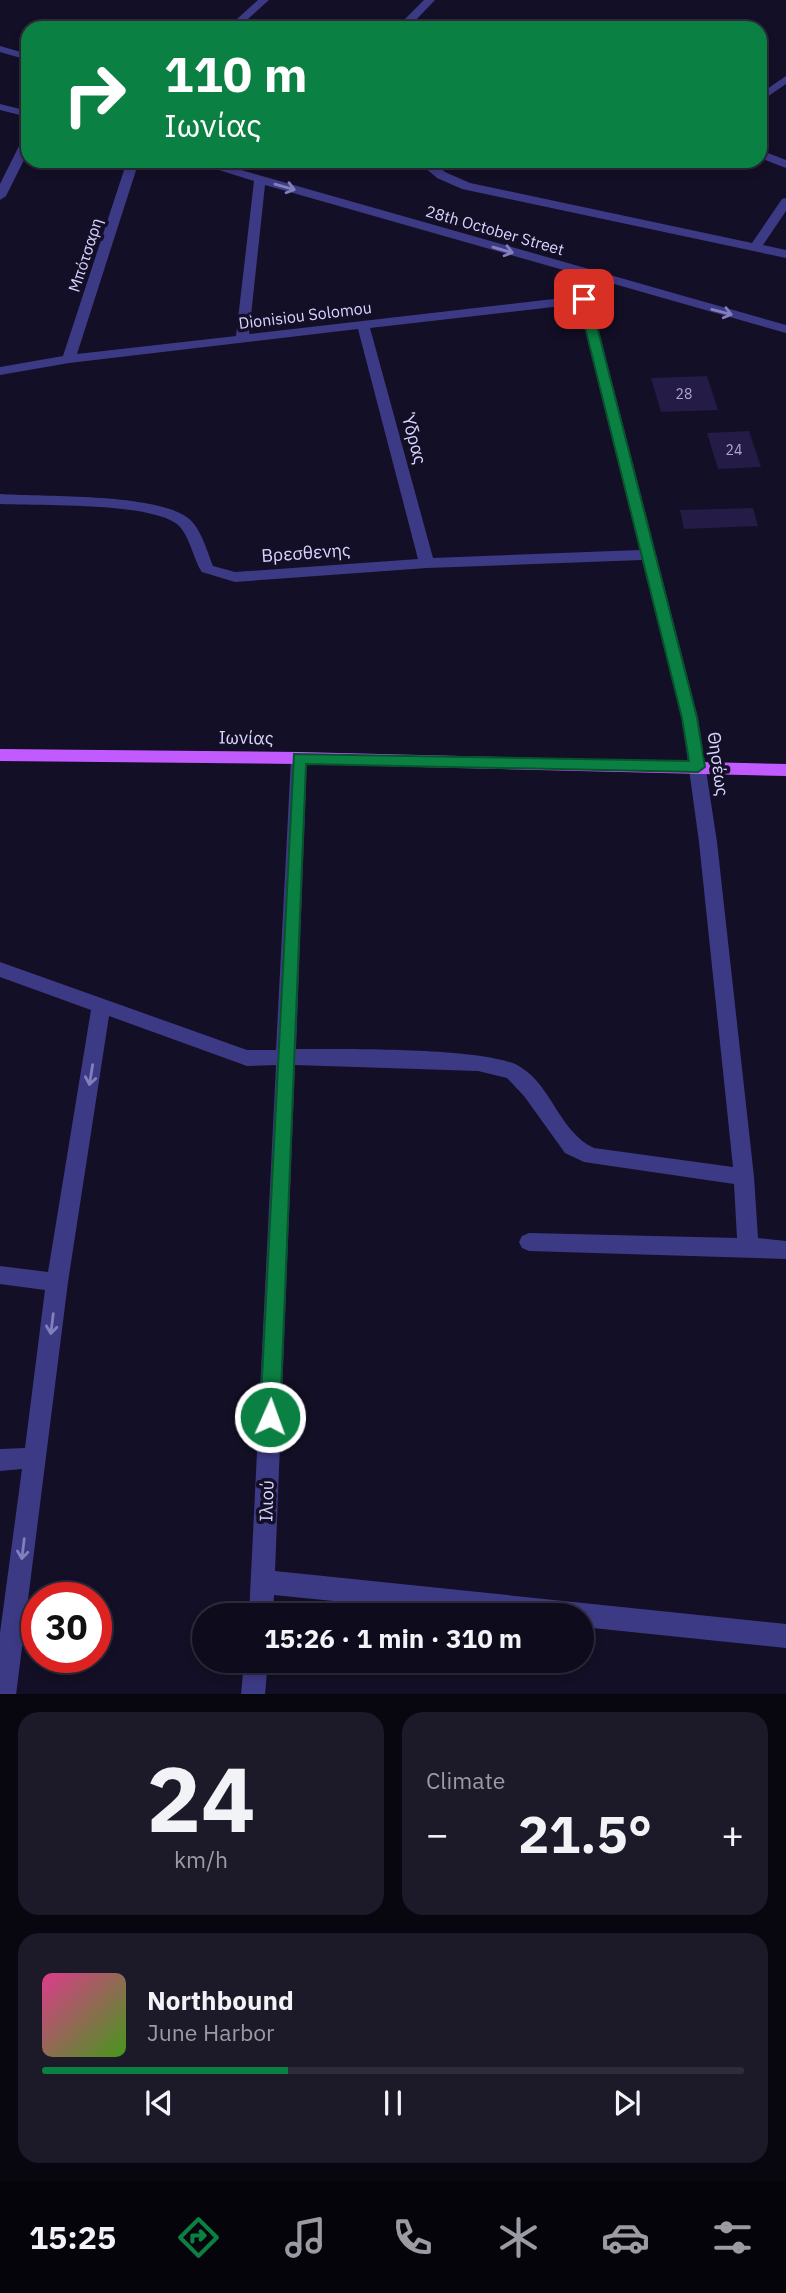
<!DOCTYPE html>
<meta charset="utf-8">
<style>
:root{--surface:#0e0b1c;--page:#1c1929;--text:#f1f3f6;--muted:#9b9ba3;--line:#2e2b3b;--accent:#0b8043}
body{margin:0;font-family:"IBM Plex Sans",sans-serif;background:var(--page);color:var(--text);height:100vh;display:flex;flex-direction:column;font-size:26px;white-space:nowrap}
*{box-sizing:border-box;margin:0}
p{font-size:23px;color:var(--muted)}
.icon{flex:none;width:38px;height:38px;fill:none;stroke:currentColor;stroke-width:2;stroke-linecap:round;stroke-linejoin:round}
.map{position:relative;height:1694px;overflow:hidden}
.details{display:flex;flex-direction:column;gap:18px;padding:18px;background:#08060f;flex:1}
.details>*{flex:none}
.hud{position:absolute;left:21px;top:21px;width:746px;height:147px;border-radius:21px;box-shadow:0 4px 10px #0003,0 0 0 2px var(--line);background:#0b8043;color:#fff;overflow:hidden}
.speed{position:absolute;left:21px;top:1582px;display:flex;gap:14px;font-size:35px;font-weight:700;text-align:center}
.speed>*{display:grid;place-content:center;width:91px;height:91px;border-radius:50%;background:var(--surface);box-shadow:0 4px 10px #0003,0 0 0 2px var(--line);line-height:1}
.speed .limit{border:10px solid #d22;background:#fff;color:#111}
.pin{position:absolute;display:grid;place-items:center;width:60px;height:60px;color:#fff;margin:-30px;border-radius:14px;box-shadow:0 4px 10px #0006}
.me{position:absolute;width:77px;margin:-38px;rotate:2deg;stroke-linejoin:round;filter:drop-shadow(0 0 5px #0008)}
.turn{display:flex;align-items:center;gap:24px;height:147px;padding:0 28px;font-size:32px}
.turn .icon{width:91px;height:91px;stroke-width:2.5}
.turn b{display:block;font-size:49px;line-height:60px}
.big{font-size:52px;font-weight:700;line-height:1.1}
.details .widget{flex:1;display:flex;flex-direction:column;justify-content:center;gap:10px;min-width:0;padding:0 24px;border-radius:21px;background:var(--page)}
.details .dial{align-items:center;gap:0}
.dial b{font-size:91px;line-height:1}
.song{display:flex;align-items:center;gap:21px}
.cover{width:84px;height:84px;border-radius:10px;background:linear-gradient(135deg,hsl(330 70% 55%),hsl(100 70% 35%))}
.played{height:7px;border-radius:4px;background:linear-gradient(90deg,var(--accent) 35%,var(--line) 35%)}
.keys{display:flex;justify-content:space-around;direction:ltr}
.heat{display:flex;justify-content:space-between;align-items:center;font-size:38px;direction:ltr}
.details .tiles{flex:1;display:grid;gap:18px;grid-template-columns:1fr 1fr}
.widget:last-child{grid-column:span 2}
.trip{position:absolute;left:192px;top:1603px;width:402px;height:70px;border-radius:35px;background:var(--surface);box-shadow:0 4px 10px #0003,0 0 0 2px var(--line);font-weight:700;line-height:70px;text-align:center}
.tabs{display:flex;height:112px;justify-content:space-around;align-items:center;background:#06040b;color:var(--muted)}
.tabs .icon{width:49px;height:49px}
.tabs .current{color:var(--accent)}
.tabs b{font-size:32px;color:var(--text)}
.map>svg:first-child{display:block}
.building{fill:#241b47}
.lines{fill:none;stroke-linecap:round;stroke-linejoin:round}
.minor{fill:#3d3a85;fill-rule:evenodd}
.major{fill:#c25bff;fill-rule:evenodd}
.oneway{stroke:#837fbc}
.route{fill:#0b8043;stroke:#07532c;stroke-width:2}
.labels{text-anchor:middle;stroke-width:7;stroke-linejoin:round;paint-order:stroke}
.number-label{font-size:14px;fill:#aca6d1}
.far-street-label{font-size:16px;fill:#d9d4ff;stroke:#130f26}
.street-label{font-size:18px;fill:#d9d4ff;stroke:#130f26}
</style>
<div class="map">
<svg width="786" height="1695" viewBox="0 0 786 1695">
<rect width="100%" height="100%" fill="#130f26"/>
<path class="building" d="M707 376 718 410 661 412 651 378Z
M749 431 761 467 718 469 707 433Z
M753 508 758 526 684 529 680 510Z"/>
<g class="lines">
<path class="minor" d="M258 0H269L238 28H227Z
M424 0H435L415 21 435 28H396Z
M0 46 28 54V60L0 52Z
M786 76V84L760 102V94Z
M0 104 28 111V117L0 110Z
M28 136V152L6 196 0 200V184L22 140Z
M760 150 786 160V168L760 158Z
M127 161H139L77 354 236 336 254 181 190 161H209L786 325V333L614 284 591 300 698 718 717 842 754 1177 758 1238 786 1241V1259L529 1251 522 1248 519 1242 522 1236 529 1233 737 1238 734 1184 584 1162 565 1153 524 1096 507 1078 478 1071 295 1065 275 1571 786 1624V1648L583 1627V1615H471L274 1595 273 1615H249L276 1065 247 1066 109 1016 68 1282 16 1695H0V1633L22 1469 0 1471V1449L25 1448 45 1290 0 1284V1266L48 1272 91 1010 0 977V962L247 1050H276L291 758 299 752 307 758 296 1049C340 1049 485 1047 519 1066 552 1085 559 1132 594 1148L733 1167 699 842 682 718 642 560 427 568 235 582 202 572C193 559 190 535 177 524 147 502 40 506 0 504V494C43 497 155 493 188 518 201 528 207 551 213 566L235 572 418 559 358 329 69 363 0 375V367L63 356ZM265 185 602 281 580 296 249 334ZM579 304 640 550 433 558 370 328Z
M422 161H432L445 172 470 183 752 243 782 199 786 198V211L763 245 786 250V258L462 189 437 178 423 166Z
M244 1661H268L265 1695H241Z"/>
<path class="major" d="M0 749 299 752 786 764V776L299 764 0 761Z"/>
</g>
<defs><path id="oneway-shaft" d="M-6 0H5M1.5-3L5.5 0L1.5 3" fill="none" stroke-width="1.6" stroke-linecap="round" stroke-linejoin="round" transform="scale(1.75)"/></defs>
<g class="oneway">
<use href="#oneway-shaft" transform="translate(285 187) rotate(16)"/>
<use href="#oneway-shaft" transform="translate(503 250) rotate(16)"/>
<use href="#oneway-shaft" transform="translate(722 312) rotate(15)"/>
<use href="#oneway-shaft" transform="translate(91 1075) rotate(99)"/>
<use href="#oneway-shaft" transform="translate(52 1324) rotate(97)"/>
<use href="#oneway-shaft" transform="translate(23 1549) rotate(97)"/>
</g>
<path class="route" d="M584 295 590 299 697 718 705 767 698 772 306 764 280 1417 277 1423 270 1426 263 1423 260 1417 294 754 689 761 682 718 578 299Z"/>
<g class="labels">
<g class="number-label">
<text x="684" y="399">28</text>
<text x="734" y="455">24</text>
</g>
<g class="far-street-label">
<text transform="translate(495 230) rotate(16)" y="6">28th October Street</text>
<text transform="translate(85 255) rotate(-72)" y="6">Μπότσαρη</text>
<text transform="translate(305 315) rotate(-7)" y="6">Dionisiou Solomou</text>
</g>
<g class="street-label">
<text transform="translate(414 439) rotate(75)" y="6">Ύδρας</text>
<text transform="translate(306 553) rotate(-4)" y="6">Βρεσθενης</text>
<text transform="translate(246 738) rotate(1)" y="6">Ιωνίας</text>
<text transform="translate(718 764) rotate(82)" y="6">Θησέως</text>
<text transform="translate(267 1501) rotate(-88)" y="6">Ιλιού</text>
</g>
</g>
</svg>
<div class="speed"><div class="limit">30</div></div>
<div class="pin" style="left:584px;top:299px;background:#d93025"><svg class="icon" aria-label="arrive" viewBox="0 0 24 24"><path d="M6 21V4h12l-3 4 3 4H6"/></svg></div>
<svg class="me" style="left:270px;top:1417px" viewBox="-20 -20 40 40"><circle r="17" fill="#0b8043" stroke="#fff" stroke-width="3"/><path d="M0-11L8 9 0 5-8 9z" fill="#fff"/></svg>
<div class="trip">15:26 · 1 min · 310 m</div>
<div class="hud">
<div class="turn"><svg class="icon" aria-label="right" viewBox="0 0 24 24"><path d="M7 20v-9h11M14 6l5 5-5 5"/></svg><div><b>110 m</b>Ιωνίας</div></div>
</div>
</div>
<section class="details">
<div class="tiles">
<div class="widget dial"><b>24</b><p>km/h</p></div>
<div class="widget"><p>Climate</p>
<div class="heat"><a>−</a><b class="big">21.5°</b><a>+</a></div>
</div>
<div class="widget">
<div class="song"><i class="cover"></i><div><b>Northbound</b><p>June Harbor</p></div></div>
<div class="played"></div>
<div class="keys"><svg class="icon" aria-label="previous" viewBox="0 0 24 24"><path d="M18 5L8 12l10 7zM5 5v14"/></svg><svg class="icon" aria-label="pause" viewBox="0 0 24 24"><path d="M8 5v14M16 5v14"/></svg><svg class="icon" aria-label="next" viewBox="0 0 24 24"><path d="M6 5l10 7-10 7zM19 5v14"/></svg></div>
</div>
</div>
</section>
<nav class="tabs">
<b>15:25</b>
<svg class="icon current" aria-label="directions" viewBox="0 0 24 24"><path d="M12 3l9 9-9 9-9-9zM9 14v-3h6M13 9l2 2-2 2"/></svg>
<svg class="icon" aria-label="music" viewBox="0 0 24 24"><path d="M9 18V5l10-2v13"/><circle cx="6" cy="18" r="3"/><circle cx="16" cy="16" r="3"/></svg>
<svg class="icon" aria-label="phone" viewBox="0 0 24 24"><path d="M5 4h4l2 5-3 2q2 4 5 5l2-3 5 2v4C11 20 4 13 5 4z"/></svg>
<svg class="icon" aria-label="climate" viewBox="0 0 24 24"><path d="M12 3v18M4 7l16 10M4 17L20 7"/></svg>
<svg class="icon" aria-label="car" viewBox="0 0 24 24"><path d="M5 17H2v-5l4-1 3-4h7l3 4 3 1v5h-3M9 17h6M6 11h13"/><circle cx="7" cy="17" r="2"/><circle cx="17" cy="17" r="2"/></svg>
<svg class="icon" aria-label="filters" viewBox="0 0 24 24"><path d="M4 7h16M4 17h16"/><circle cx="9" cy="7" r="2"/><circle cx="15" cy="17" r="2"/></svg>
</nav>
